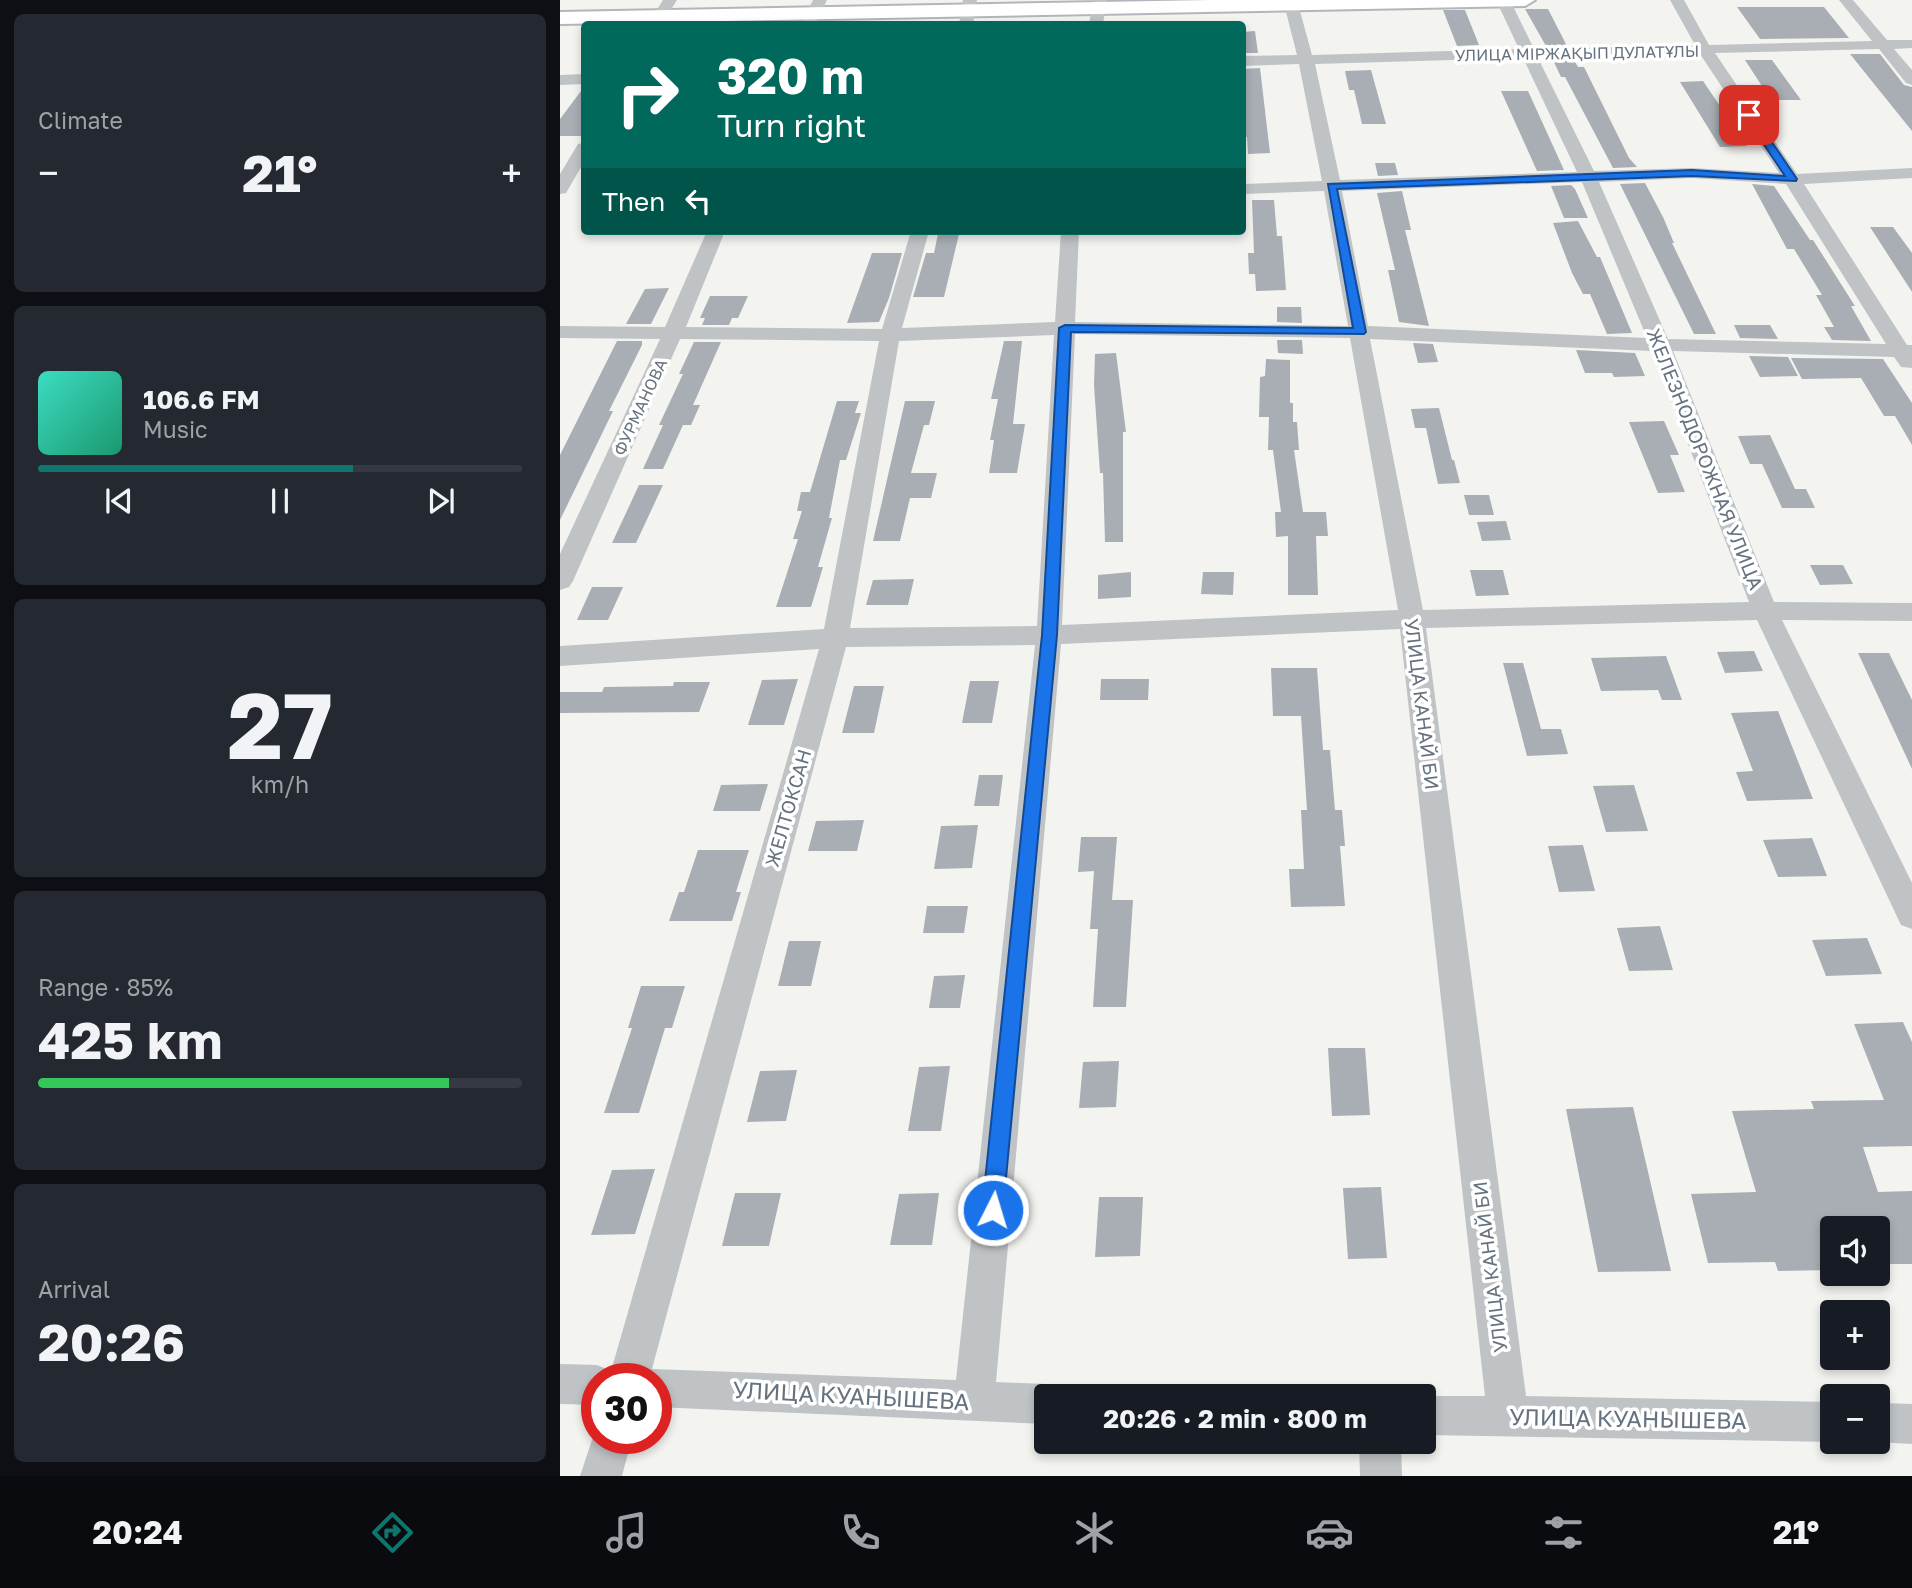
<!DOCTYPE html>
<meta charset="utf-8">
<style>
:root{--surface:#171b24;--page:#242831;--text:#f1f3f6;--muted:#9ea1a6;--line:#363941;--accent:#0f766e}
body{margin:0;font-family:"Golos Text",sans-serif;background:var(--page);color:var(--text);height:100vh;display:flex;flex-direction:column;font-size:26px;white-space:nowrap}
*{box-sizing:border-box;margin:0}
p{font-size:23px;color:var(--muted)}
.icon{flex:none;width:38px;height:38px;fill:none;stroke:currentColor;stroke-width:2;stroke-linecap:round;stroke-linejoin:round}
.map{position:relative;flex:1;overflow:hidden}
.sheet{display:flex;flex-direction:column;gap:14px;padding:14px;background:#0d0f14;width:560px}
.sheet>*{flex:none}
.hud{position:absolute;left:21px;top:21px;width:665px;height:214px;border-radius:7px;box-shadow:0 4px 10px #0003;background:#00695c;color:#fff;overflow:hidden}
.fabs{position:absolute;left:1260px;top:1216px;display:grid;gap:14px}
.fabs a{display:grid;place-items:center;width:70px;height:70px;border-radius:7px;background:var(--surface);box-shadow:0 4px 10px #0003;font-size:35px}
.speed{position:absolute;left:21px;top:1363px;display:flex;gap:14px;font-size:35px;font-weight:700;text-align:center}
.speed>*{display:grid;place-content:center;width:91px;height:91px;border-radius:50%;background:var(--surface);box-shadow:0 4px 10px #0003;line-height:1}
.speed .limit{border:10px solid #d22;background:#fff;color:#111}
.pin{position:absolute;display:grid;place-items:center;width:60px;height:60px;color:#fff;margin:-30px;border-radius:14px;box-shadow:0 4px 10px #0006}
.me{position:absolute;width:77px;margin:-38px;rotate:5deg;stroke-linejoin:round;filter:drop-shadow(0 0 5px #0008)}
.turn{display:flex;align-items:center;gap:24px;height:147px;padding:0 21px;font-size:32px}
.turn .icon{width:91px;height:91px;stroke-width:2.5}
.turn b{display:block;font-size:49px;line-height:60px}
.then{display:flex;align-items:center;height:66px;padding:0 21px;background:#0003;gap:14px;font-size:26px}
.big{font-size:52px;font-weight:700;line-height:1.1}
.sheet .tile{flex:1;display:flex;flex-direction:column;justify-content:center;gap:10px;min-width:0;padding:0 24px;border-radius:10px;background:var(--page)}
.sheet .dial{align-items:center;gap:0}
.dial b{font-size:91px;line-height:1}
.song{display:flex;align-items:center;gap:21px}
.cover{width:84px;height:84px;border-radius:10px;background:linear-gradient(135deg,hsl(170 70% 55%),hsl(160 70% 35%))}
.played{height:7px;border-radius:4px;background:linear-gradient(90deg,var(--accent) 65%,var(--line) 65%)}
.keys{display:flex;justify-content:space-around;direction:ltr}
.heat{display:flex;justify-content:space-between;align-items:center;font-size:38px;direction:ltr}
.charge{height:10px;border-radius:5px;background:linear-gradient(90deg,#34c759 85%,var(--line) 0)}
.trip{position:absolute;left:474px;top:1384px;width:402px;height:70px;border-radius:7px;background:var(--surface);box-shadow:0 4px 10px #0003;font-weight:700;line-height:70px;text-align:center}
.tab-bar{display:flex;height:112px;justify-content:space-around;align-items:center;background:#090b0e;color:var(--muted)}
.tab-bar .icon{width:49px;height:49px}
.tab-bar .selected{color:var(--accent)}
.tab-bar b{font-size:32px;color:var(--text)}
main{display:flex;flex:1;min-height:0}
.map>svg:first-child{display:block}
.building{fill:#a8aeb4}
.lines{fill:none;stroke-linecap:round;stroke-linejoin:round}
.secondary-casing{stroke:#b2b6ba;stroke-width:4}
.minor{fill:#bfc3c6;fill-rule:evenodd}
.secondary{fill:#fff;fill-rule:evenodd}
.route{fill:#1a73e8;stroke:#114b97;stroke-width:2}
.labels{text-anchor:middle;stroke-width:7;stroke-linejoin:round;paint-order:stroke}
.far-street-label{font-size:16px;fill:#65727f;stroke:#fff}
.street-label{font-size:19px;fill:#65727f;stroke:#fff}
.near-street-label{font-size:23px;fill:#65727f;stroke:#fff}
</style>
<main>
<section class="sheet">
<div class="tile"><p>Climate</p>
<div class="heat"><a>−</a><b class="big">21°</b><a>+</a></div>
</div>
<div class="tile">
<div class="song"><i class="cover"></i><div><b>106.6 FM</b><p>Music</p></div></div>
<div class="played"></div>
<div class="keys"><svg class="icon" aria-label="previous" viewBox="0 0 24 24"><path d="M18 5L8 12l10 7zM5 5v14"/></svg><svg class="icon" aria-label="pause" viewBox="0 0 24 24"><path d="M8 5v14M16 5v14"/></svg><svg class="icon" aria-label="next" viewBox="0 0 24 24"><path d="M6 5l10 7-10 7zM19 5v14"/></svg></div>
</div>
<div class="tile dial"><b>27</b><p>km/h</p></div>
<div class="tile"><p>Range · 85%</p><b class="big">425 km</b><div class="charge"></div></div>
<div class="tile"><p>Arrival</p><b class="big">20:26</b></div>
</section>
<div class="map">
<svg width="1352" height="1476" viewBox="0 0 1352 1476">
<rect width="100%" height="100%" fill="#f3f4f0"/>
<path class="building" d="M1177 7H1264L1289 38 1200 39Z
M965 9H988L1007 46H986Z
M883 10H905L919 45 897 46Z
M695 31 698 53H682V32Z
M1290 54H1320L1344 85 1352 87V131Z
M993 60H1014L1018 67H1024L1069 158 1077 167 1053 168 1005 77H1001Z
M1185 60H1212L1241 100H1211Z
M700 68 710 153 688 154 687 137H682V69Z
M811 70 826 124H802L794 90H789L785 71Z
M1143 81 1177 131 1187 146 1160 147 1120 82Z
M24 87V136H0V119Z
M941 91H968L1004 170 977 171Z
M815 163H835L838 175 818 176Z
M1085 183 1103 217 1114 243H1112L1156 334H1134L1060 184Z
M1192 184 1214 186 1250 240H1253L1295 306H1291L1311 341 1272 340 1264 327H1274L1256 295H1262L1234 249H1227Z
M1011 185 1015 189 1028 218H1004L991 186Z
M842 191 851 230H845L869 326 839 322 828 270H835L817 193Z
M692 200H714L717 236H722L726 290 696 291 695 274H689L688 253H694Z
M1018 221 1037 257H1040L1072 333 1047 334 1030 294H1023L1012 273 993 223Z
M1310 227H1333L1352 253V292Z
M378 234H399L384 297H353L366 253H374Z
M312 253H342L329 298 319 322 287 323Z
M109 288 91 324H66L85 289Z
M150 296H188L178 318H172L169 325H142L145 318H140Z
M717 307H741L742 323 717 322Z
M1174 325H1210L1218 339 1180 338Z
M717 340H742L743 354 718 353Z
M57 341H82V345L49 411H53L0 520V455Z
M444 341H462L453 424H465L457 473H429L434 440H430L438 399H431Z
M134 342H161L133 405H140L131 425H123L103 469H83L103 425H99L123 374H119Z
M853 343 873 344 878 362 858 363Z
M1016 350 1075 353 1085 376 1054 377 1052 373H1025Z
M556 353 566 432H563V542H545L543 473H540L534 385 535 354Z
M1189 356 1228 357 1238 376 1200 377Z
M1231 358 1323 359 1352 403V445L1335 416H1324L1301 378 1242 379Z
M706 359 730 360V403H733V422H737L739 450H734L743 512H766L768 536H756L758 595H728V536L716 537 715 512H721L713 450H708L709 417H699L700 377 705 376Z
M277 401H299L295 413H301L286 460H280L269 518H272L258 567H263L251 607H216L238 539H233L242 511H237L241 492H250Z
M345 401H375L369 425H364L351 473H377L371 498H350L340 541H313Z
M879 408 892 460H894L900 483 878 484 866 428H855L851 409Z
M1104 421 1119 455H1110L1125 492 1098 493 1069 422Z
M1210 435 1235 489H1246L1255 508H1222L1202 464H1190L1178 436Z
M79 485H103L76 543H52Z
M904 495H929L934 515H909Z
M946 521 951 540 922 541 917 522Z
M1250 565H1283L1293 584 1260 585Z
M910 570H943L949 595 916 596Z
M571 572V597L538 599V575Z
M643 572H674L673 595 641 594Z
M354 579 348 605H306L313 580Z
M32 587H63L48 620H17Z
M1194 651 1203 671 1165 673 1157 652Z
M1298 653H1329L1352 700V769Z
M1106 656 1122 700H1102L1098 690 1041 691 1031 658Z
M943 663H963L981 729H1001L1008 754 967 756Z
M711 668H757L763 750H770L775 810H782L785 846H780L785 906 731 907 729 869H744L741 810H747L741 716H713Z
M238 679 224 725H188L202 680Z
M541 679H589L588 700H540Z
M410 681H439L432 723H402Z
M114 682H150L139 712 0 713V692H42L44 687 113 686Z
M294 686H324L314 733H282Z
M1218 711 1253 799 1187 801 1176 772 1193 771 1171 713Z
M419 775H443L439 806H414Z
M208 784 200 811H153L161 785Z
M1074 785 1088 831 1046 832 1033 786Z
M304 820 297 851H248L256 821Z
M418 825 412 868 374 869 381 826Z
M521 837H557L552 900H573L566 1007H533L538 929H530L534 871 518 872Z
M1252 838 1267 876 1218 877 1203 840Z
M1023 845 1035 891 999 892 988 846Z
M138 850H189L176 892H181L172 921H109L119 892H124Z
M367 906H408L404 933H363Z
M1100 926 1113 970 1069 971 1057 928Z
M1307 938 1322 974 1266 976 1252 940Z
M229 941H261L251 986H218Z
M405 975 400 1008H369L374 976Z
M81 986H125L112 1028H105L79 1113H44L72 1028H68Z
M1343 1022 1352 1042V1146L1303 1147 1318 1192 1352 1191V1264H1318V1228H1272V1270L1218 1271 1215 1262 1148 1263 1131 1194 1196 1192 1172 1111 1254 1109 1251 1101 1324 1100 1294 1024Z
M768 1048H805L810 1115 772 1116Z
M559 1061 556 1107 519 1108 523 1062Z
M390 1066 381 1131H348L359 1067Z
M237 1070 226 1121 187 1122 200 1071Z
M1073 1107 1111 1271 1038 1272 1006 1109Z
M95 1169 75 1234 31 1235 52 1170Z
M821 1187 827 1258 788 1259 783 1188Z
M175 1193H221L209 1246H162Z
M379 1193 372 1245H330L339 1194Z
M539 1197H583L580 1256 535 1257Z"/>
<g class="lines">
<g class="secondary-casing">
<path id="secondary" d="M651 0H975L965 6 0 24V12Z"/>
</g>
<path class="minor" d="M103 0H117L105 19H95L93 16Z
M253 0H267L255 24H241Z
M403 0H417L413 24H399Z
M533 0H547L543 24H529Z
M723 0H737L752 55 959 49 936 0H950L974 49 1135 45 1110 0H1124L1149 45 1312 41 1279 0H1293L1327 40H1352V48L1334 49 1352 70V85L1346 83 1319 49 1155 53 1237 174 1352 168V178L1244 184 1347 345H1352V368L1341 367 1334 357 1113 351 1214 602 1352 603V621L1222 620 1352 883V929L1341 925 1197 620 866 628 966 1396 1272 1402 1273 1442 864 1435V1396H859H925L840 629 501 644 436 1382 486 1384 500 1390 503 1396H486V1424L96 1407V1379H37V1405L0 1404V1364L37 1365 51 1371 259 649 0 666V646L264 629 319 341 120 339 13 581 9 587 0 590V554L100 339 0 338V326L105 327 147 231H165L126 327 322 329 351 231H369L342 328 495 322 501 231H519L515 322 788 326 764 191 682 194V184L762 181 739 64 682 66V56L737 55ZM1140 54 1219 173 1132 168 1034 171 978 58ZM963 58 1017 172 780 180 755 64ZM1132 178 1226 184 1326 344 1108 339 1039 182ZM1022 182 1087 338 808 326 782 191ZM515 334 790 338 838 610 502 625ZM494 335 477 626 290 628 339 341ZM810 339 1092 351 1189 602 863 610ZM475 645 396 1380 92 1369 286 647Z
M24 74V84L0 85V75Z
M24 143V162L6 193 0 194V174L18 144Z
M1318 1403 1352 1404V1444L1314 1442H1318Z
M37 1425V1438H72L62 1476H20Z
M799 1442H841L842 1476H800Z"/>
<use href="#secondary" class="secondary"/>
</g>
<path class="route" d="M1189 112 1192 113 1237 179 1236 181 1132 176 777 189 806 332 804 334 511 332 497 635 443 1210 440 1218 433 1221 426 1218 422 1210 482 635 499 328 505 325 793 328 768 184 1132 170 1225 176 1184 115Z"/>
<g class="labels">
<g class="far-street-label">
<text transform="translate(1017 53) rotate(-1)" y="6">УЛИЦА МІРЖАҚЫП ДУЛАТҰЛЫ</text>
<text transform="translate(80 407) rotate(-65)" y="6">ФУРМАНОВА</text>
</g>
<g class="street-label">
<text transform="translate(1145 459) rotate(68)" y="7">ЖЕЛЕЗНОДОРОЖНАЯ УЛИЦА</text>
<text transform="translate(862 704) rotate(83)" y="7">УЛИЦА КАНАЙ БИ</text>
<text transform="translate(228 808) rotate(-74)" y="7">ЖЕЛТОКСАН</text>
<text transform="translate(930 1267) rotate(-97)" y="7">УЛИЦА КАНАЙ БИ</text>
</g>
<g class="near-street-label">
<text transform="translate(291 1396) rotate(3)" y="8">УЛИЦА КУАНЫШЕВА</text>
<text transform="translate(1068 1419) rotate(1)" y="8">УЛИЦА КУАНЫШЕВА</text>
</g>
</g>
</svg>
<div class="fabs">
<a><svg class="icon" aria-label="sound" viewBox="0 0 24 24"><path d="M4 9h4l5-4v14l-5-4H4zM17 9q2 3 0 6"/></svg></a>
<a>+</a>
<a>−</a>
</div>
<div class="speed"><div class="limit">30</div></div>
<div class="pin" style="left:1189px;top:115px;background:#d93025"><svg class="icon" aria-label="arrive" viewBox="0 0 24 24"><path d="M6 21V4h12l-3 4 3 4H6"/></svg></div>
<svg class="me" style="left:433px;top:1210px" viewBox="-20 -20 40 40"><circle r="17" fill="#1a73e8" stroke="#fff" stroke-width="3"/><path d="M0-11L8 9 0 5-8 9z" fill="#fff"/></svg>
<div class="trip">20:26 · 2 min · 800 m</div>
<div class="hud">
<div class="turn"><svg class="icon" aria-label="right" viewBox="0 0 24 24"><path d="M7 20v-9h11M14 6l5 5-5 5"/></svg><div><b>320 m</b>Turn right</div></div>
<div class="then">Then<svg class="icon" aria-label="left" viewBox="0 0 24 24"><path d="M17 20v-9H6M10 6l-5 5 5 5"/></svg></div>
</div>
</div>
</main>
<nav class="tab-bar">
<b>20:24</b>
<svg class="icon selected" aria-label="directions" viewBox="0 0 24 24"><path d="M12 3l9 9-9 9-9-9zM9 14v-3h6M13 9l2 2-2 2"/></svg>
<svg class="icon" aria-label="music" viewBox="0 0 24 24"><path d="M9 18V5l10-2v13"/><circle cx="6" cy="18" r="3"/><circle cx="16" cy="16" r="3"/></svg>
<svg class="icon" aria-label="phone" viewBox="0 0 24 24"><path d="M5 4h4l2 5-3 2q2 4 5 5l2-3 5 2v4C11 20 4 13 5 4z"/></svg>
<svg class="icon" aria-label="climate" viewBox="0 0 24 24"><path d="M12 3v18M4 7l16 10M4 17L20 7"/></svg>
<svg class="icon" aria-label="car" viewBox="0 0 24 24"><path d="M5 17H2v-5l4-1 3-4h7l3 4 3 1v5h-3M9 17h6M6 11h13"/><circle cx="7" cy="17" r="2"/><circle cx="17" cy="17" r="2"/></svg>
<svg class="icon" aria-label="filters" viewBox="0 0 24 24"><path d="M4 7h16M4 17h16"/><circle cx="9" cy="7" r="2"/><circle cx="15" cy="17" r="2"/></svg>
<b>21°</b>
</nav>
